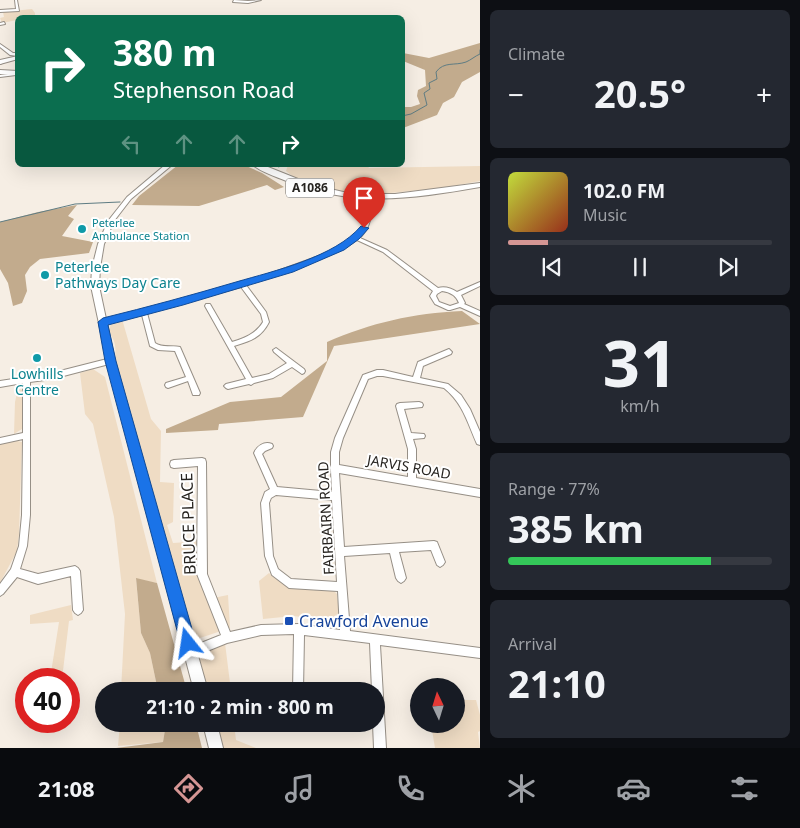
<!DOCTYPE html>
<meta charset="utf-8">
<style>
:root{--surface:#171b24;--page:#242831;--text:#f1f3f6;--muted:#9ea1a6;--line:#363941;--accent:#d59694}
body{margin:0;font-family:"Noto Sans",sans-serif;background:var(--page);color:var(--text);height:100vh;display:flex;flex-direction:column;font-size:19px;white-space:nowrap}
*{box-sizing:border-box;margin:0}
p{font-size:16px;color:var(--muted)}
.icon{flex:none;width:28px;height:28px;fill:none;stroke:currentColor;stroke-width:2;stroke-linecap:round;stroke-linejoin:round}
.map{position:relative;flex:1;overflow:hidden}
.details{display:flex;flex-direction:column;gap:10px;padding:10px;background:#0d0f14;width:320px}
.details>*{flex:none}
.guide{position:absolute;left:15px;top:15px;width:390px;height:152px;border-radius:8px;box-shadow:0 5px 20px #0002;background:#0b6e4f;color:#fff;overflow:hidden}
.needle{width:32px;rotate:356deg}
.tools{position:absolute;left:410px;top:678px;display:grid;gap:10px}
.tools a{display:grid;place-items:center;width:55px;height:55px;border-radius:50%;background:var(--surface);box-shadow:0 5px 20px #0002;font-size:25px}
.speed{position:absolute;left:15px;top:668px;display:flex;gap:10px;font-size:25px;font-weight:700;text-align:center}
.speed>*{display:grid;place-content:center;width:65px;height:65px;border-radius:50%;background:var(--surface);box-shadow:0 5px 20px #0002;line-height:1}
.speed .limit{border:8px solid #d22;background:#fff;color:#111}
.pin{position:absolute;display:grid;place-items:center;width:42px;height:42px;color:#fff;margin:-51px -21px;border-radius:50% 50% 50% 0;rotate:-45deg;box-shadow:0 0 5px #0007}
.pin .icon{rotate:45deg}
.me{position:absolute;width:55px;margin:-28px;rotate:345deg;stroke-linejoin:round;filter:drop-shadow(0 0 4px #0008)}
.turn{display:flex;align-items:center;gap:18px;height:105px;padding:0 15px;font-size:22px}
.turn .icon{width:65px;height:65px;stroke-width:2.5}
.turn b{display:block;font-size:35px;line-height:42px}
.lanes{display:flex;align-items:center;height:48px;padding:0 15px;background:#0003;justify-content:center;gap:25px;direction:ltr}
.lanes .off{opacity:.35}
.big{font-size:38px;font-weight:700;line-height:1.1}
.details .widget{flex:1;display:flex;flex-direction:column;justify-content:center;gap:8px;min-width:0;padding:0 18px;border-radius:8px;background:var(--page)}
.details .dial{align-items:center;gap:0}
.dial b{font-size:65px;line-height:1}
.song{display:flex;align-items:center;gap:15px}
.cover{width:60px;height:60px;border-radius:8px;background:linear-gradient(135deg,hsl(70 70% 55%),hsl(10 70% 35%))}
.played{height:5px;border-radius:2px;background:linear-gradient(90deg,var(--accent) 15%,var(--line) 15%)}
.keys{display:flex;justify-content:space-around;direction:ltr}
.heat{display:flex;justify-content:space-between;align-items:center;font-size:28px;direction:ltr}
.charge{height:8px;border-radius:4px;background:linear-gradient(90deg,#34c759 77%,var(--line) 0)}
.trip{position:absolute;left:95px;top:682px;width:290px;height:50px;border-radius:25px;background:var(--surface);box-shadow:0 5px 20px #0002;font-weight:700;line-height:50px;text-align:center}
.dock{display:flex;height:80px;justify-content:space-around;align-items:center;background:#090b0e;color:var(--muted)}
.dock .icon{width:35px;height:35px}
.dock .current{color:var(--accent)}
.dock b{font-size:22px;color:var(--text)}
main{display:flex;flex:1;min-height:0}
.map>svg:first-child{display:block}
.green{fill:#efdcc4}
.forest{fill:#c2ab8d}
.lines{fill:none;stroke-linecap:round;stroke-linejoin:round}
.stream{stroke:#5e7c83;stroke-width:1}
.minor-casing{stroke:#968f86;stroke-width:2}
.tertiary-casing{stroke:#968f86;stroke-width:2}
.secondary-casing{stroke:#968f86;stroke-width:2}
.primary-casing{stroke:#968f86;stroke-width:2}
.trunk-casing{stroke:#968f86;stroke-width:2}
.minor{fill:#fff;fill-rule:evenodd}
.tertiary{fill:#fff;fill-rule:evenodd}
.secondary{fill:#fff;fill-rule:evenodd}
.primary{fill:#fff;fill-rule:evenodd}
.trunk{fill:#fff;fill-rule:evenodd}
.route{fill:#1a73e8;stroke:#114b97}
.culture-dot{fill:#0f9aa8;stroke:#fff;stroke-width:2}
.transit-dot{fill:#1a4fb4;stroke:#fff;stroke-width:2}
.labels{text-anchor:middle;stroke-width:4;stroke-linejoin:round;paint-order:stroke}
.far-culture-label{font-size:11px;fill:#0d838f;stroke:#fff;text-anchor:start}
.shield{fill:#fff;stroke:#686663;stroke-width:1}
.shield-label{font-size:12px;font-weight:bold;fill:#272420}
.culture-label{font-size:14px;fill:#0d838f;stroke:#fff;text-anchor:start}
.street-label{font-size:14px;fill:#272420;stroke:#fff}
.near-street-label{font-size:16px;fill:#272420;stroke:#fff}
.near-transit-label{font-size:16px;fill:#164399;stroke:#fff;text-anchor:start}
</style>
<main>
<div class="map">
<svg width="480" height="748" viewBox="0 0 480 748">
<rect width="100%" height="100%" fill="#f6eee4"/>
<path class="green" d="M32 9 35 13V17L18 18 17 20 2 23 0 18 4 17 3 12Z
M288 165H367L369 168 480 166V181L442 188 380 194 377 192C354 194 305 189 286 171Z
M122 319 151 419 161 431 160 482 174 483 173 522 167 525 173 543 202 541 208 599 228 595 230 628 200 638 192 635 154 507 115 359C116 349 116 340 108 332L111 324Z
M93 369 105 377 157 583 136 579 141 633 150 653 158 691H121L125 614 114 517 93 424 85 414 80 373Z
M18 389 23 390 22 429 14 434 15 402Z
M17 441 22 442 19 534 17 551 0 583V444Z
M269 573C288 591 309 589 334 591L337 594 339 613 328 620 293 616 263 619 259 581Z
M71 605 73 620 69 621 62 679H50L59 622 30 624V615Z
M225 643 231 691H206C197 659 193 657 225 643Z
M456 700H476L480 715V731L478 732 480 748H435L431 724H456Z
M120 724H166L163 742 118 746Z
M214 724H234L236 740 256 748H221Z"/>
<path class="forest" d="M480 43V72L462 82 454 97 443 103 437 115 403 128V107H411L420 104 417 96 418 90 426 86 425 70 403 61V53L429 58Z
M178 165H244L262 173 284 187 275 190 267 185 199 206 132 205 139 196Z
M77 205 68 216 74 219 62 236 93 242 89 253 40 259 30 267 25 275 27 291 22 303 13 306 8 283 0 269V222L38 212Z
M462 311 480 324 334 346 303 417 219 424 218 430 166 433V429L230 402 281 397 327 361V342C371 323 413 313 462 311Z
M136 578 157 583 187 691H158L150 653 141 633Z
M166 724H196L202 748H116L163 742Z"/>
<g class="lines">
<path class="stream" d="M402 116 411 114 427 105 424 93 430 89 429 83 437 79 436 72C444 61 455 66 466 62 471 60 475 56 480 54V50
M402 118 404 120 402 122
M279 167 280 165
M0 222 75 204 120 202"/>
<g class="minor-casing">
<path id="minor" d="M15 0H17L19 11 0 12V10L16 9Z
M234 0 248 1 261 0 248 3 233 2Z
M4 22 5 24 0 25V23Z
M17 73 16 75 0 77V75Z
M366 197 370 198C373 214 371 226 360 238L387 250 438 288C444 286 451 288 457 292L480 282V286L461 295 465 303 464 304 480 311V316L460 307 450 310H448L435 304 430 296 433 291 383 252 357 240 343 249 320 259 246 285 266 312 269 322C261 338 250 341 234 346L252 378 269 374 287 363 274 352 273 350 276 348 304 369 305 371 304 373 302 374 292 367 273 378 254 383 251 385 249 384 228 389 226 388 224 386 226 384 246 379 205 306 206 304H210L232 342C244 338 256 334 263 322L261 314 241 287 147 313 155 343C162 348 172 345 180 347L200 393 199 395H193L188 381 168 388 166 387 165 385 166 383 186 377 175 351 158 350 150 346 142 315 103 324 100 322 103 320C171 303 239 286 305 261 323 254 348 247 361 230 368 220 365 208 366 197ZM442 291C450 292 456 295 459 303L450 306 439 302 436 296 437 294Z
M449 349 452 352 451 354 423 366 420 378 448 384 461 395 470 409 480 432V445L477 444C468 424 463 403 444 388L383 376H377L368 379 343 438 339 452V465L408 477V449L396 406 397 404 400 403 419 402 422 403 423 405 422 407 404 409 411 433 424 434 425 436 424 438 413 439 416 449V478L480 489V497L339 473 344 547 434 541 437 542 445 562 443 565 440 567 437 565 431 550 399 552 406 578 404 581 401 583 398 581 396 578 390 553 344 556 350 631 480 648V658L380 645 386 748H374L373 724H376V691H372L370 643 304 635 303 691H293L294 634 261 635 227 643 190 658 186 657 185 653 186 649 221 635 197 574 198 466 174 468 171 467 170 464 171 461 174 460 202 458 205 459 206 462 207 574 230 632 261 625 299 624 340 630 338 591 289 588 272 575 265 556 261 503 265 492 270 489 254 453C257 446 264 441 272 444L273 446 272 448 265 451 262 454 277 487 332 492 331 471 330 468 331 465V452L335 438 363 375 377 370H383L413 377 418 362ZM276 495 332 500 337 582 291 579 278 569 273 556 269 503 271 498Z
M111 358 113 359 114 361 113 363 52 379 30 382V515L27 546 20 569 38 574 75 566 78 568 80 571 83 610 81 613 78 615 75 613 73 610 71 576 38 584 17 577 3 594 0 596V584L11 569 19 546 22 515 23 439 0 444V438L23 433V383L0 387V381L52 373Z"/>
</g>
<g class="tertiary-casing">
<path id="tertiary" d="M165 165H172L131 199 114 221 104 244 100 268 99 286 115 361 208 691H194L107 361 91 286 92 268 98 244 108 221 127 197Z
M203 724H217L223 748H209Z"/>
</g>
<g class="secondary-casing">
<path id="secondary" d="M0 44 13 53H18V56L10 55 0 47Z"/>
</g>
<g class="primary-casing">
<path id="primary" d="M18 56V59L0 64V60Z
M0 70 18 71V75L0 74Z
M253 165H263L313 185 352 194H395L480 183V187C411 199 351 208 284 180 274 176 261 172 253 165Z"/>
</g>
<g class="trunk-casing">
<path id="trunk" d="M0 60 3 61 4 62 0 64Z"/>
</g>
<use href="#minor" class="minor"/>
<use href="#tertiary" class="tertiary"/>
<use href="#secondary" class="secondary"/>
<use href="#primary" class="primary"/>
<use href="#trunk" class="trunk"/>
</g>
<path class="route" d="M361 226 369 228 359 239 344 250 293 272 183 305 108 325 116 361 196 643 194 649 188 651 182 649 105 361 98 322 103 318C148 307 192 295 236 282 274 271 335 257 361 226Z"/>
<g class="culture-dot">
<circle cx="82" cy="229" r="5"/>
<circle cx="45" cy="275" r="5"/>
<circle cx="37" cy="358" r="5"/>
</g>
<rect class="transit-dot" x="284" y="616" width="10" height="10" rx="2.5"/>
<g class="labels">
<g class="far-culture-label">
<text x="92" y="227">Peterlee<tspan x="92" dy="13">Ambulance Station</tspan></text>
</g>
<rect class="shield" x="286" y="178.5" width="48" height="19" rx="4"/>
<g class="shield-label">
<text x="310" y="192">A1086</text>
</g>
<g class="culture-label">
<text x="55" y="272">Peterlee<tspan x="55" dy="16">Pathways Day Care</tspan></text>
<text x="37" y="379" text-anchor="middle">Lowhills<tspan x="37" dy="16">Centre</tspan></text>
</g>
<g class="street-label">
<text transform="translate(409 467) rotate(10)" y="5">JARVIS ROAD</text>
<text transform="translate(326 518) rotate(-93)" y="5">FAIRBAIRN ROAD</text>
</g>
<g class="near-street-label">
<text transform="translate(188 524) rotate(-92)" y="6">BRUCE PLACE</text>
</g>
<g class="near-transit-label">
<text x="299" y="627">Crawford Avenue</text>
</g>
</g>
</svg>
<div class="tools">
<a><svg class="needle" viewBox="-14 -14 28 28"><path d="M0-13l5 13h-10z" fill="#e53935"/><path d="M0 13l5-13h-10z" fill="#9ea1a6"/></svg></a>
</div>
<div class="speed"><div class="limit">40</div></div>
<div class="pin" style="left:364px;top:228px;background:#d93025"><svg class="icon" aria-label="arrive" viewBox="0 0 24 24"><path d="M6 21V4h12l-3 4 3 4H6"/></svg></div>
<svg class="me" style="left:188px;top:643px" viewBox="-20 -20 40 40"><path d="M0-17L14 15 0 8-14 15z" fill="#1a73e8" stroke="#fff" stroke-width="4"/></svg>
<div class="trip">21:10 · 2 min · 800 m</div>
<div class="guide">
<div class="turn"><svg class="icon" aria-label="right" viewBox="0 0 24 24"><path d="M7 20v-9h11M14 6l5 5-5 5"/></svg><div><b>380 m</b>Stephenson Road</div></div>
<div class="lanes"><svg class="icon off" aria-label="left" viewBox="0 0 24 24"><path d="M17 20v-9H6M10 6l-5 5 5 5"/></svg><svg class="icon off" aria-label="ahead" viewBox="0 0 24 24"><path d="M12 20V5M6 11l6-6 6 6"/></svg><svg class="icon off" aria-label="ahead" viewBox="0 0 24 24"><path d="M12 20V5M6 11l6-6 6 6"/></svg><svg class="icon" aria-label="right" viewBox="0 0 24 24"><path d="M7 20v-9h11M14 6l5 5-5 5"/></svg></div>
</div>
</div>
<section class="details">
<div class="widget"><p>Climate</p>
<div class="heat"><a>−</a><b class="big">20.5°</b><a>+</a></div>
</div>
<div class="widget">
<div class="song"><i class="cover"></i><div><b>102.0 FM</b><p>Music</p></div></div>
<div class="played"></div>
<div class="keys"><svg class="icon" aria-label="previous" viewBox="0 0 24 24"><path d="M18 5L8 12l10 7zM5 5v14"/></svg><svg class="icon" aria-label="pause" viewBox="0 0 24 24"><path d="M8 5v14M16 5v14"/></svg><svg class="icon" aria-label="next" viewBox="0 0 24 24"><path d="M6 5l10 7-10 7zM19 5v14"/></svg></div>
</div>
<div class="widget dial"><b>31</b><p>km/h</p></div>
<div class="widget"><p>Range · 77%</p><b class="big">385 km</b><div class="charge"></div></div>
<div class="widget"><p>Arrival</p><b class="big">21:10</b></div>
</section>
</main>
<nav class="dock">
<b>21:08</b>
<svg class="icon current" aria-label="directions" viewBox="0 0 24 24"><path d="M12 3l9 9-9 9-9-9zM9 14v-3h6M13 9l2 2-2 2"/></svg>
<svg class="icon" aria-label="music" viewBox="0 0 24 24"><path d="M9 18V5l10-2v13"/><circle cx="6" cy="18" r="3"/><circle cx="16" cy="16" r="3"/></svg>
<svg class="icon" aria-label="phone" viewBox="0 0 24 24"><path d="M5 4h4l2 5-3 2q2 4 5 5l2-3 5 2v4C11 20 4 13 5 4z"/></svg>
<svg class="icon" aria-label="climate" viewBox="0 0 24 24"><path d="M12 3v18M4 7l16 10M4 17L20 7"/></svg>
<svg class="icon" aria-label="car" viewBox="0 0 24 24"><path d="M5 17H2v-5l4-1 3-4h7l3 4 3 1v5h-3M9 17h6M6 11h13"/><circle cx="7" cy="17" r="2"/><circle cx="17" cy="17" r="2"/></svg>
<svg class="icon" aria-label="filters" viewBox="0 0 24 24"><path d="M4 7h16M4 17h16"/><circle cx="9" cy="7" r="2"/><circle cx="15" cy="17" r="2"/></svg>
</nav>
